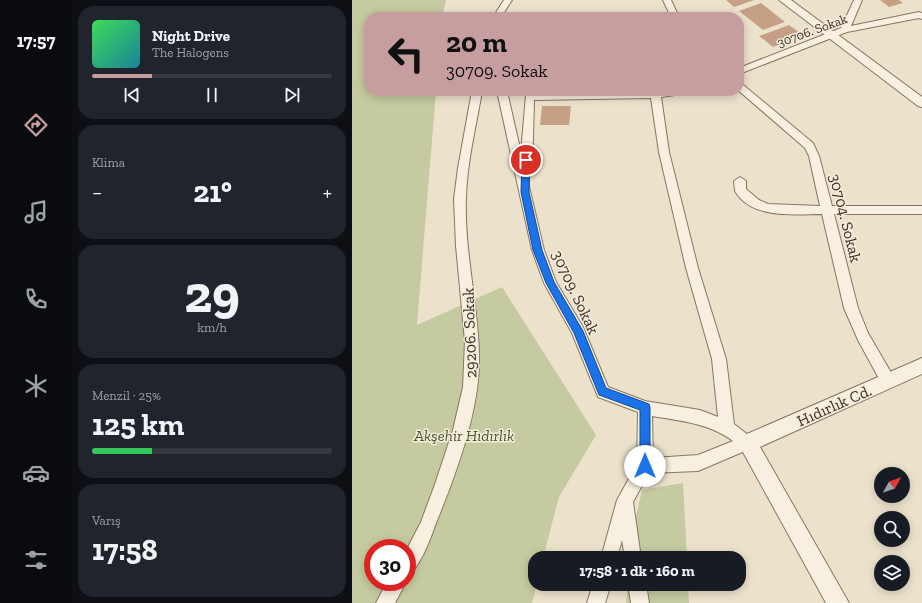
<!DOCTYPE html>
<html lang="tr">
<meta charset="utf-8">
<style>
:root{--surface:#171b24;--page:#20242c;--text:#f1f3f6;--muted:#9ea1a6;--line:#363941;--accent:#c69ea0}
body{margin:0;font-family:"Zilla Slab",serif;background:var(--page);color:var(--text);height:100vh;display:flex;flex-direction:column;font-size:15px;white-space:nowrap}
*{box-sizing:border-box;margin:0}
p{font-size:13px;color:var(--muted)}
.icon{flex:none;width:22px;height:22px;fill:none;stroke:currentColor;stroke-width:2;stroke-linecap:round;stroke-linejoin:round}
.map{position:relative;flex:1;overflow:hidden}
.drawer{display:flex;flex-direction:column;gap:6px;padding:6px;background:#0d0f14;width:280px}
.drawer>*{flex:none}
.guide{position:absolute;left:12px;top:12px;width:380px;height:84px;border-radius:16px;box-shadow:0 2px 10px #0003;background:#c69ea0;color:#111;overflow:hidden}
.needle{width:26px;rotate:50deg}
.fabs{position:absolute;left:522px;top:467px;display:grid;gap:8px}
.fabs a{display:grid;place-items:center;width:36px;height:36px;border-radius:50%;background:var(--surface);box-shadow:0 2px 10px #0003;font-size:20px}
.speed{position:absolute;left:12px;top:539px;display:flex;gap:8px;font-size:20px;font-weight:700;text-align:center}
.speed>*{display:grid;place-content:center;width:52px;height:52px;border-radius:50%;background:var(--surface);box-shadow:0 2px 10px #0003;line-height:1}
.speed .limit{border:6px solid #d22;background:#fff;color:#111}
.pin{position:absolute;display:grid;place-items:center;width:34px;height:34px;color:#fff;margin:-17px;border:2px solid #fff;border-radius:50%;box-shadow:0 1px 4px #0007}
.me{position:absolute;width:44px;margin:-22px;rotate:0deg;stroke-linejoin:round;filter:drop-shadow(0 0 3px #0008)}
.turn{display:flex;align-items:center;gap:14px;height:84px;padding:0 16px;font-size:18px}
.turn .icon{width:52px;height:52px;stroke-width:2.5}
.turn b{display:block;font-size:28px;line-height:34px}
.big{font-size:30px;font-weight:700;line-height:1.1}
.drawer .tile{flex:1;display:flex;flex-direction:column;justify-content:center;gap:6px;min-width:0;padding:0 14px;border-radius:16px;background:var(--page)}
.drawer .dial{align-items:center;gap:0}
.dial b{font-size:52px;line-height:1}
.song{display:flex;align-items:center;gap:12px}
.cover{width:48px;height:48px;border-radius:6px;background:linear-gradient(135deg,hsl(130 70% 55%),hsl(190 70% 35%))}
.played{height:4px;border-radius:2px;background:linear-gradient(90deg,var(--accent) 25%,var(--line) 25%)}
.keys{display:flex;justify-content:space-around;direction:ltr}
.heat{display:flex;justify-content:space-between;align-items:center;font-size:22px;direction:ltr}
.charge{height:6px;border-radius:3px;background:linear-gradient(90deg,#34c759 25%,var(--line) 0)}
.trip{position:absolute;left:176px;top:551px;width:218px;height:40px;border-radius:16px;background:var(--surface);box-shadow:0 2px 10px #0003;font-weight:700;line-height:40px;text-align:center}
main{display:flex;flex:1;min-height:0}
.menu{display:flex;flex-direction:column;width:72px;justify-content:space-around;align-items:center;background:#090b0e;color:var(--muted)}
.menu .icon{width:28px;height:28px}
.menu .current{color:var(--accent)}
.menu b{font-size:18px;color:var(--text)}
.map>svg:first-child{display:block}
.green{fill:#c5caa0;fill-rule:evenodd}
.building{fill:#c6a085}
.lines{fill:none;stroke-linecap:round;stroke-linejoin:round}
.service-casing{stroke:#887561;stroke-width:2}
.minor-casing{stroke:#887561;stroke-width:2}
.tertiary-casing{stroke:#887561;stroke-width:2}
.service{fill:#f7efdf;fill-rule:evenodd}
.minor{fill:#f7efdf;fill-rule:evenodd}
.tertiary{fill:#f7efdf;fill-rule:evenodd}
.route{fill:#1a73e8;stroke:#114b97}
.labels{text-anchor:middle;stroke-width:3;stroke-linejoin:round;paint-order:stroke}
.far-street-label{font-size:13px;fill:#3a2e23;stroke:#f4ecdb}
.street-label{font-size:16px;fill:#3a2e23;stroke:#f4ecdb}
.park-label{font-size:16px;font-style:italic;fill:#4a542b;stroke:#f4ecdb}
</style>
<main>
<nav class="menu">
<b>17:57</b>
<svg class="icon current" aria-label="directions" viewBox="0 0 24 24"><path d="M12 3l9 9-9 9-9-9zM9 14v-3h6M13 9l2 2-2 2"/></svg>
<svg class="icon" aria-label="music" viewBox="0 0 24 24"><path d="M9 18V5l10-2v13"/><circle cx="6" cy="18" r="3"/><circle cx="16" cy="16" r="3"/></svg>
<svg class="icon" aria-label="phone" viewBox="0 0 24 24"><path d="M5 4h4l2 5-3 2q2 4 5 5l2-3 5 2v4C11 20 4 13 5 4z"/></svg>
<svg class="icon" aria-label="climate" viewBox="0 0 24 24"><path d="M12 3v18M4 7l16 10M4 17L20 7"/></svg>
<svg class="icon" aria-label="car" viewBox="0 0 24 24"><path d="M5 17H2v-5l4-1 3-4h7l3 4 3 1v5h-3M9 17h6M6 11h13"/><circle cx="7" cy="17" r="2"/><circle cx="17" cy="17" r="2"/></svg>
<svg class="icon" aria-label="filters" viewBox="0 0 24 24"><path d="M4 7h16M4 17h16"/><circle cx="9" cy="7" r="2"/><circle cx="15" cy="17" r="2"/></svg>
</nav>
<section class="drawer">
<div class="tile">
<div class="song"><i class="cover"></i><div><b>Night Drive</b><p>The Halogens</p></div></div>
<div class="played"></div>
<div class="keys"><svg class="icon" aria-label="previous" viewBox="0 0 24 24"><path d="M18 5L8 12l10 7zM5 5v14"/></svg><svg class="icon" aria-label="pause" viewBox="0 0 24 24"><path d="M8 5v14M16 5v14"/></svg><svg class="icon" aria-label="next" viewBox="0 0 24 24"><path d="M6 5l10 7-10 7zM19 5v14"/></svg></div>
</div>
<div class="tile"><p>Klima</p>
<div class="heat"><a>−</a><b class="big">21°</b><a>+</a></div>
</div>
<div class="tile dial"><b>29</b><p>km/h</p></div>
<div class="tile"><p>Menzil · 25%</p><b class="big">125 km</b><div class="charge"></div></div>
<div class="tile"><p>Varış</p><b class="big">17:58</b></div>
</section>
<div class="map">
<svg width="570" height="603" viewBox="0 0 570 603">
<rect width="100%" height="100%" fill="#ece2cc"/>
<path class="green" d="M0 0H94L90 17H17V91H84L65 325 150 287 244 435 207 497 191 558H183V584H185L180 603H0ZM21 548H55V582H21Z
M331 483 335 558H278L279 540 290 490Z
M276 584H336L337 603H274Z"/>
<path class="building" d="M374 0H402L382 7Z
M528 0H547L551 3 537 7Z
M409 3 433 22 411 30 387 11Z
M307 13 308 17H287V15Z
M437 25 451 35 421 47 407 36Z
M190 106H219L217 125H188Z"/>
<g class="lines">
<g class="service-casing">
<path id="service" d="M175 91H181L179 98 177 99 174 97Z"/>
</g>
<g class="minor-casing">
<path id="minor" d="M152 0H160L149 17H141Z
M311 0H319L327 17H319Z
M502 0H510L499 26 567 12 570 13V19L567 18 495 32 387 74V68L489 28Z
M387 83 390 84 461 143 467 156 480 206H570V214H482L506 308 516 333 541 376 543 381 541 386 536 388 531 386 506 340 492 308 470 214C443 214 400 220 383 191L382 181 388 177 394 181V189L407 200 416 204 468 206 457 156 453 148 387 91Z
M120 91H130C124 127 115 162 114 198 112 251 126 302 127 355 129 407 104 475 84 523 79 537 68 569 55 575V549L69 522 82 487 101 430 111 387 113 341 104 246 102 199 106 168Z
M145 91H155L169 153 174 95 335 91 330 94 309 97 317 152 346 268 374 359 382 424 400 438 403 443 400 448 346 471 297 473 281 502 289 558H273L270 540 265 558H249L265 500 285 464 286 412 246 397 220 333 192 283 180 250ZM299 98 307 152 334 268 360 359 366 417 348 410 293 401 256 387 231 327 204 282 192 250 175 178 180 174 182 100ZM300 416C329 421 357 423 381 441L346 455 301 458Z
M35 582H54L43 603H24Z
M241 584H259L253 603H235Z
M276 584H294L297 603H279Z"/>
</g>
<g class="tertiary-casing">
<path id="tertiary" d="M427 0H439L570 97V107L566 106Z
M570 358V374L408 447 497 603H474L386 443 388 437Z"/>
</g>
<use href="#service" class="service"/>
<use href="#minor" class="minor"/>
<use href="#tertiary" class="tertiary"/>
</g>
<path class="route" d="M174 158 178 160 177 192 190 250 202 282 231 331 254 388 297 404 298 408V466L297 469 293 471 289 469 288 466V410L247 395 222 333 194 283 181 250 169 192 170 160Z"/>
<g class="labels">
<g class="far-street-label">
<text transform="translate(460 30) rotate(-20)" y="5">30706. Sokak</text>
</g>
<g class="street-label">
<text transform="translate(494 218) rotate(76)" y="6">30704. Sokak</text>
<text transform="translate(224 292) rotate(65)" y="6">30709. Sokak</text>
<text transform="translate(117 333) rotate(-92)" y="6">29206. Sokak</text>
<text transform="translate(482 405) rotate(-24)" y="6">Hıdırlık Cd.</text>
</g>
<g class="park-label">
<text x="112" y="441">Akşehir Hıdırlık</text>
</g>
</g>
</svg>
<div class="fabs">
<a><svg class="needle" viewBox="-14 -14 28 28"><path d="M0-13l5 13h-10z" fill="#e53935"/><path d="M0 13l5-13h-10z" fill="#9ea1a6"/></svg></a>
<a><svg class="icon" aria-label="search" viewBox="0 0 24 24"><circle cx="10" cy="10" r="6"/><path d="M15 15l6 6"/></svg></a>
<a><svg class="icon" aria-label="layers" viewBox="0 0 24 24"><path d="M12 4l9 5-9 5-9-5zM3 14l9 5 9-5"/></svg></a>
</div>
<div class="speed"><div class="limit">30</div></div>
<div class="pin" style="left:174px;top:160px;background:#d93025"><svg class="icon" aria-label="arrive" viewBox="0 0 24 24"><path d="M6 21V4h12l-3 4 3 4H6"/></svg></div>
<svg class="me" style="left:293px;top:466px" viewBox="-20 -20 40 40"><circle r="19" fill="#fff"/><path d="M0-13L10 11 0 6-10 11z" fill="#1a73e8"/></svg>
<div class="trip">17:58 · 1 dk · 160 m</div>
<div class="guide">
<div class="turn"><svg class="icon" aria-label="left" viewBox="0 0 24 24"><path d="M17 20v-9H6M10 6l-5 5 5 5"/></svg><div><b>20 m</b>30709. Sokak</div></div>
</div>
</div>
</main>
